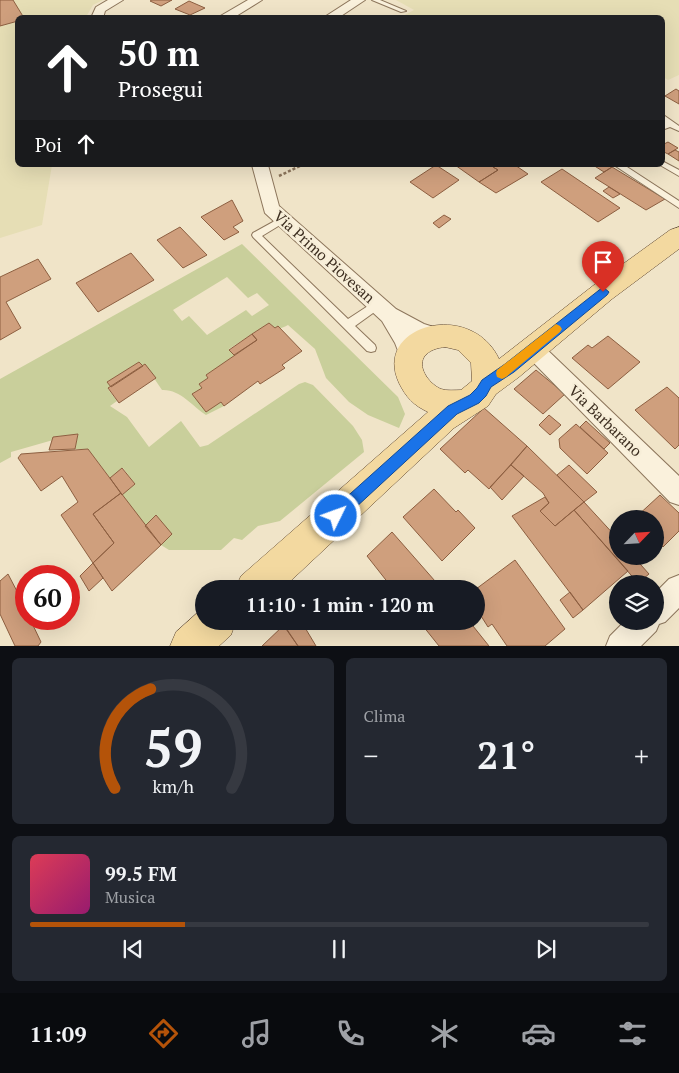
<!DOCTYPE html>
<html lang="it">
<meta charset="utf-8">
<style>
:root{--surface:#171b24;--page:#242831;--text:#f1f3f6;--muted:#9ea1a6;--line:#363941;--accent:#b45309}
body{margin:0;font-family:"PT Serif",serif;background:var(--page);color:var(--text);height:100vh;display:flex;flex-direction:column;font-size:19px;white-space:nowrap}
*{box-sizing:border-box;margin:0}
p{font-size:16px;color:var(--muted)}
.icon{flex:none;width:28px;height:28px;fill:none;stroke:currentColor;stroke-width:2;stroke-linecap:round;stroke-linejoin:round}
.map{position:relative;height:646px;overflow:hidden}
.side{display:flex;flex-direction:column;gap:12px;padding:12px;background:#0d0f14;flex:1}
.side>*{flex:none}
.hud{position:absolute;left:15px;top:15px;width:650px;height:152px;border-radius:8px;box-shadow:0 5px 20px #0002;background:#202124;color:#fff;overflow:hidden}
.needle{width:32px;rotate:65deg}
.buttons{position:absolute;left:609px;top:510px;display:grid;gap:10px}
.buttons a{display:grid;place-items:center;width:55px;height:55px;border-radius:50%;background:var(--surface);box-shadow:0 5px 20px #0002;font-size:25px}
.speed{position:absolute;left:15px;top:565px;display:flex;gap:10px;font-size:25px;font-weight:700;text-align:center}
.speed>*{display:grid;place-content:center;width:65px;height:65px;border-radius:50%;background:var(--surface);box-shadow:0 5px 20px #0002;line-height:1}
.speed .limit{border:8px solid #d22;background:#fff;color:#111}
.pin{position:absolute;display:grid;place-items:center;width:42px;height:42px;color:#fff;margin:-51px -21px;border-radius:50% 50% 50% 0;rotate:-45deg;box-shadow:0 0 5px #0007}
.pin .icon{rotate:45deg}
.me{position:absolute;width:55px;margin:-28px;rotate:48deg;stroke-linejoin:round;filter:drop-shadow(0 0 4px #0008)}
.turn{display:flex;align-items:center;gap:18px;height:105px;padding:0 20px;font-size:22px}
.turn .icon{width:65px;height:65px;stroke-width:2.5}
.turn b{display:block;font-size:35px;line-height:42px}
.then{display:flex;align-items:center;height:48px;padding:0 20px;background:#0003;gap:10px;font-size:19px}
.big{font-size:38px;font-weight:800;line-height:1.1}
.side .card{flex:1;display:flex;flex-direction:column;justify-content:center;gap:8px;min-width:0;padding:0 18px;border-radius:8px;background:var(--page)}
.side .dial{align-items:center;gap:0}
.dial svg{height:130px;overflow:visible;fill:none;stroke:var(--line);stroke-width:7;stroke-linecap:round;text-anchor:middle}
.dial text{fill:var(--text);stroke:none}
.song{display:flex;align-items:center;gap:15px}
.cover{width:60px;height:60px;border-radius:8px;background:linear-gradient(135deg,hsl(350 70% 55%),hsl(320 70% 35%))}
.played{height:5px;border-radius:2px;background:linear-gradient(90deg,var(--accent) 25%,var(--line) 25%)}
.keys{display:flex;justify-content:space-around;direction:ltr}
.heat{display:flex;justify-content:space-between;align-items:center;font-size:28px;direction:ltr}
.side .tiles{flex:1;display:grid;gap:12px;grid-template-columns:1fr 1fr}
.card:last-child{grid-column:span 2}
.trip{position:absolute;left:195px;top:580px;width:290px;height:50px;border-radius:25px;background:var(--surface);box-shadow:0 5px 20px #0002;font-weight:800;line-height:50px;text-align:center}
.tabs{display:flex;height:80px;justify-content:space-around;align-items:center;background:#090b0e;color:var(--muted)}
.tabs .icon{width:35px;height:35px}
.tabs .current{color:var(--accent)}
.tabs b{font-size:22px;color:var(--text)}
.map>svg:first-child{display:block}
.farmland{fill:#e6deb5}
.green{fill:#c9cf9b;fill-rule:evenodd}
.building{fill:#cf9f7d;stroke:#8d5f41}
.lines{fill:none;stroke-linecap:round;stroke-linejoin:round}
.lane-casing{stroke:#8d765c;stroke-width:2}
.street-casing{stroke:#8d765c;stroke-width:2}
.primary-casing{stroke:#5b4430;stroke-width:1}
.path{stroke:#8d765c;stroke-width:2.5;stroke-dasharray:3 2;stroke-linecap:butt}
.lane{fill:#faf1dc;fill-rule:evenodd}
.street{fill:#faf1dc;fill-rule:evenodd}
.primary{fill:#f3d9a0;fill-rule:evenodd}
.route{fill:#1a73e8;stroke:#114b97}
.slow{fill:#f59e0b}
.labels{text-anchor:middle;stroke-width:5;stroke-linejoin:round;paint-order:stroke}
.street-label{font-size:15px;fill:#3d2e20;stroke:#f7eed8}
</style>
<div class="map">
<svg width="679" height="646" viewBox="0 0 679 646">
<rect width="100%" height="100%" fill="#f0e4c8"/>
<path class="farmland" d="M0 0H103L93 5 86 17 18 18V165H52L42 225 0 238Z
M396 0H679V75L668 80 663 77 662 18 401 17 414 10Z"/>
<path class="green" d="M242 244 398 397 405 414 399 428 368 415 349 402 326 378 315 349 288 325C279 330 276 330 269 323L229 349 235 356 206 375 208 378 199 384 202 388 193 394 221 402 224 406 206 415C192 406 180 389 162 390L145 365 143 366 139 362 107 382 111 387 108 389 117 401 110 406 127 417 149 447 181 421 200 447 208 445 299 384 305 382 313 385 353 426 362 440 364 452 280 521 258 526 242 540 234 538 221 550H169L161 545 171 534 156 515 145 526 122 495 135 484 123 468 110 478 88 449H75L78 434 53 437V440L11 452V457L0 463V379ZM227 277 248 298 257 293 269 305 252 316 246 310 207 335 189 316 182 321 173 310Z"/>
<path class="building" d="M0 0H13L24 18H18V21L0 26Z
M152 0H172L161 6 150 1Z
M189 1 205 8 190 15 175 9Z
M676 89 679 91V104L665 96Z
M668 142 678 148 668 154 662 151V145Z
M675 150 679 152V161L668 154Z
M436 165 459 180 433 198 410 182Z
M455 165H495L493 167 498 170 479 182Z
M515 165 528 174 496 193 479 182 498 170 493 167 496 165Z
M593 165H610L612 167 604 172Z
M612 167 665 199 646 210 595 178Z
M562 169 620 208 598 222 541 182Z
M609 187 620 194 613 198 603 191Z
M232 200 243 221 233 227 239 232 224 240 201 217Z
M444 215 451 219 439 228 433 223Z
M180 227 207 255 183 268 157 240Z
M131 253 154 280 98 312 76 283Z
M38 259 51 279 6 302 21 328 0 340V277Z
M269 323 275 328 278 326 302 351 282 365 285 368 260 384 258 381 224 406 221 402 206 412 192 394 202 388 199 384 208 378 206 375 257 340 252 334Z
M252 334 257 340 234 355 229 350Z
M608 336 640 362 608 389 572 358 588 345 592 348Z
M139 362 143 366 111 387 107 382Z
M145 364 156 378 119 403 108 388Z
M536 370 565 394 543 414 514 389Z
M667 387 679 398V445L675 449 635 410Z
M484 408 527 446 489 489 468 470 465 473 440 449Z
M549 415 561 425 550 435 539 425Z
M586 421 610 443 604 449 580 427Z
M576 424 608 453 587 474 560 448 559 439Z
M78 434 75 449 49 450 53 437Z
M527 446 584 502 555 526 540 511 549 503 543 493 511 465Z
M88 449 121 493 93 514 114 543 93 563 61 515 78 502 62 476 41 491 18 458 21 454Z
M511 465 524 476 502 500 490 487Z
M569 465 597 492 584 502 557 475Z
M122 468 135 484 122 495 110 478Z
M434 489 456 512 458 510 475 528 442 561 403 517Z
M121 493 161 545 112 591 93 563 114 543 93 514Z
M660 495 679 513V531L663 547 655 538V519L635 518Z
M545 497 549 503 540 511 555 526 574 510 628 571 583 610 512 516Z
M584 502 618 539V556H633L649 574 638 583 574 510Z
M156 515 172 534 161 545 145 526Z
M392 532 442 589H393L367 556Z
M515 560 565 629 545 646H507L492 624 488 627 476 608V589Z
M93 563 103 578 89 591 80 576Z
M8 574 21 599 26 595V619H30L41 642 38 646H15L0 614V581Z
M570 592 583 610 573 618 560 600Z
M295 621H301L316 646H298L286 629Z
M419 621H469L489 646H439Z
M284 625 298 646H262Z"/>
<g class="lines">
<g class="lane-casing">
<path id="lane" d="M372 0H380L406 11 401 12Z
M662 114 679 126V131L670 127 662 130V125L665 123 662 121Z
M662 161 679 170V176L660 165H662Z
M614 165H624L679 201V208Z
M282 217 285 218 286 220 285 222 262 236 348 319 374 302H380L382 305 380 308 355 326 375 345 376 348 375 351 371 352 367 351 253 237 252 235 253 233Z"/>
</g>
<g class="street-casing">
<path id="street" d="M108 0H123L105 11 103 18H91L96 7Z
M248 0H262L233 18H217Z
M351 0H365L338 18H323Z
M252 165H268L279 206 396 309 424 324 443 330 446 336 443 342 436 344 414 337 419 355 416 361 409 364 402 361 395 343 382 321 265 213Z
M532 339 539 342 679 476V505L670 502 525 354 522 348 525 342Z
M679 575V608L665 622 659 624 656 631 641 646H606L610 636 625 621H655V593L669 579Z"/>
</g>
<g class="primary-casing">
<path id="primary" d="M679 227V249L612 299 519 377 496 394 488 406 454 428 282 589H235L241 576 428 412C413 405 406 397 399 383 372 325 471 299 499 359L594 285 670 230ZM445 347 458 350 471 363 472 381 461 390C455 390 447 391 441 389 431 385 417 369 424 357 429 350 437 348 445 347Z
M204 607V621H236L231 635 219 646H170L176 632Z"/>
</g>
<path class="path" d="M279 176 302 165"/>
<use href="#lane" class="lane"/>
<use href="#street" class="street"/>
<use href="#primary" class="primary"/>
</g>
<path class="route" d="M603 287 609 292 607 295 514 372 491 387 486 396 479 403 457 414 341 521 336 523 331 521 328 516 331 511 448 406 470 395 477 388 482 380 505 364Z"/>
<path class="slow" d="M556 324 560 326 562 329 560 332 506 377 502 379 497 377 496 373 497 370Z"/>
<g class="labels">
<g class="street-label">
<text transform="translate(324 257) rotate(42)" y="5">Via Primo Piovesan</text>
<text transform="translate(605 421) rotate(44)" y="5">Via Barbarano</text>
</g>
</g>
</svg>
<div class="buttons">
<a><svg class="needle" viewBox="-14 -14 28 28"><path d="M0-13l5 13h-10z" fill="#e53935"/><path d="M0 13l5-13h-10z" fill="#9ea1a6"/></svg></a>
<a><svg class="icon" aria-label="layers" viewBox="0 0 24 24"><path d="M12 4l9 5-9 5-9-5zM3 14l9 5 9-5"/></svg></a>
</div>
<div class="speed"><div class="limit">60</div></div>
<div class="pin" style="left:603px;top:292px;background:#d93025"><svg class="icon" aria-label="arrive" viewBox="0 0 24 24"><path d="M6 21V4h12l-3 4 3 4H6"/></svg></div>
<svg class="me" style="left:336px;top:516px" viewBox="-20 -20 40 40"><circle r="17" fill="#1a73e8" stroke="#fff" stroke-width="3"/><path d="M0-11L8 9 0 5-8 9z" fill="#fff"/></svg>
<div class="trip">11:10 · 1 min · 120 m</div>
<div class="hud">
<div class="turn"><svg class="icon" aria-label="ahead" viewBox="0 0 24 24"><path d="M12 20V5M6 11l6-6 6 6"/></svg><div><b>50 m</b>Prosegui</div></div>
<div class="then">Poi<svg class="icon" aria-label="ahead" viewBox="0 0 24 24"><path d="M12 20V5M6 11l6-6 6 6"/></svg></div>
</div>
</div>
<section class="side">
<div class="tiles">
<div class="card dial"><svg viewBox="0 0 100 80">
<path d="M14 69A42 42 0 1 1 86 69"/>
<path d="M14 69A42 42 0 0 1 36 8" stroke="#b45309"/>
<text x="50" y="56" font-size="32" font-weight="700">59</text>
<text x="50" y="72" font-size="11">km/h</text>
</svg></div>
<div class="card"><p>Clima</p>
<div class="heat"><a>−</a><b class="big">21°</b><a>+</a></div>
</div>
<div class="card">
<div class="song"><i class="cover"></i><div><b>99.5 FM</b><p>Musica</p></div></div>
<div class="played"></div>
<div class="keys"><svg class="icon" aria-label="previous" viewBox="0 0 24 24"><path d="M18 5L8 12l10 7zM5 5v14"/></svg><svg class="icon" aria-label="pause" viewBox="0 0 24 24"><path d="M8 5v14M16 5v14"/></svg><svg class="icon" aria-label="next" viewBox="0 0 24 24"><path d="M6 5l10 7-10 7zM19 5v14"/></svg></div>
</div>
</div>
</section>
<nav class="tabs">
<b>11:09</b>
<svg class="icon current" aria-label="directions" viewBox="0 0 24 24"><path d="M12 3l9 9-9 9-9-9zM9 14v-3h6M13 9l2 2-2 2"/></svg>
<svg class="icon" aria-label="music" viewBox="0 0 24 24"><path d="M9 18V5l10-2v13"/><circle cx="6" cy="18" r="3"/><circle cx="16" cy="16" r="3"/></svg>
<svg class="icon" aria-label="phone" viewBox="0 0 24 24"><path d="M5 4h4l2 5-3 2q2 4 5 5l2-3 5 2v4C11 20 4 13 5 4z"/></svg>
<svg class="icon" aria-label="climate" viewBox="0 0 24 24"><path d="M12 3v18M4 7l16 10M4 17L20 7"/></svg>
<svg class="icon" aria-label="car" viewBox="0 0 24 24"><path d="M5 17H2v-5l4-1 3-4h7l3 4 3 1v5h-3M9 17h6M6 11h13"/><circle cx="7" cy="17" r="2"/><circle cx="17" cy="17" r="2"/></svg>
<svg class="icon" aria-label="filters" viewBox="0 0 24 24"><path d="M4 7h16M4 17h16"/><circle cx="9" cy="7" r="2"/><circle cx="15" cy="17" r="2"/></svg>
</nav>
